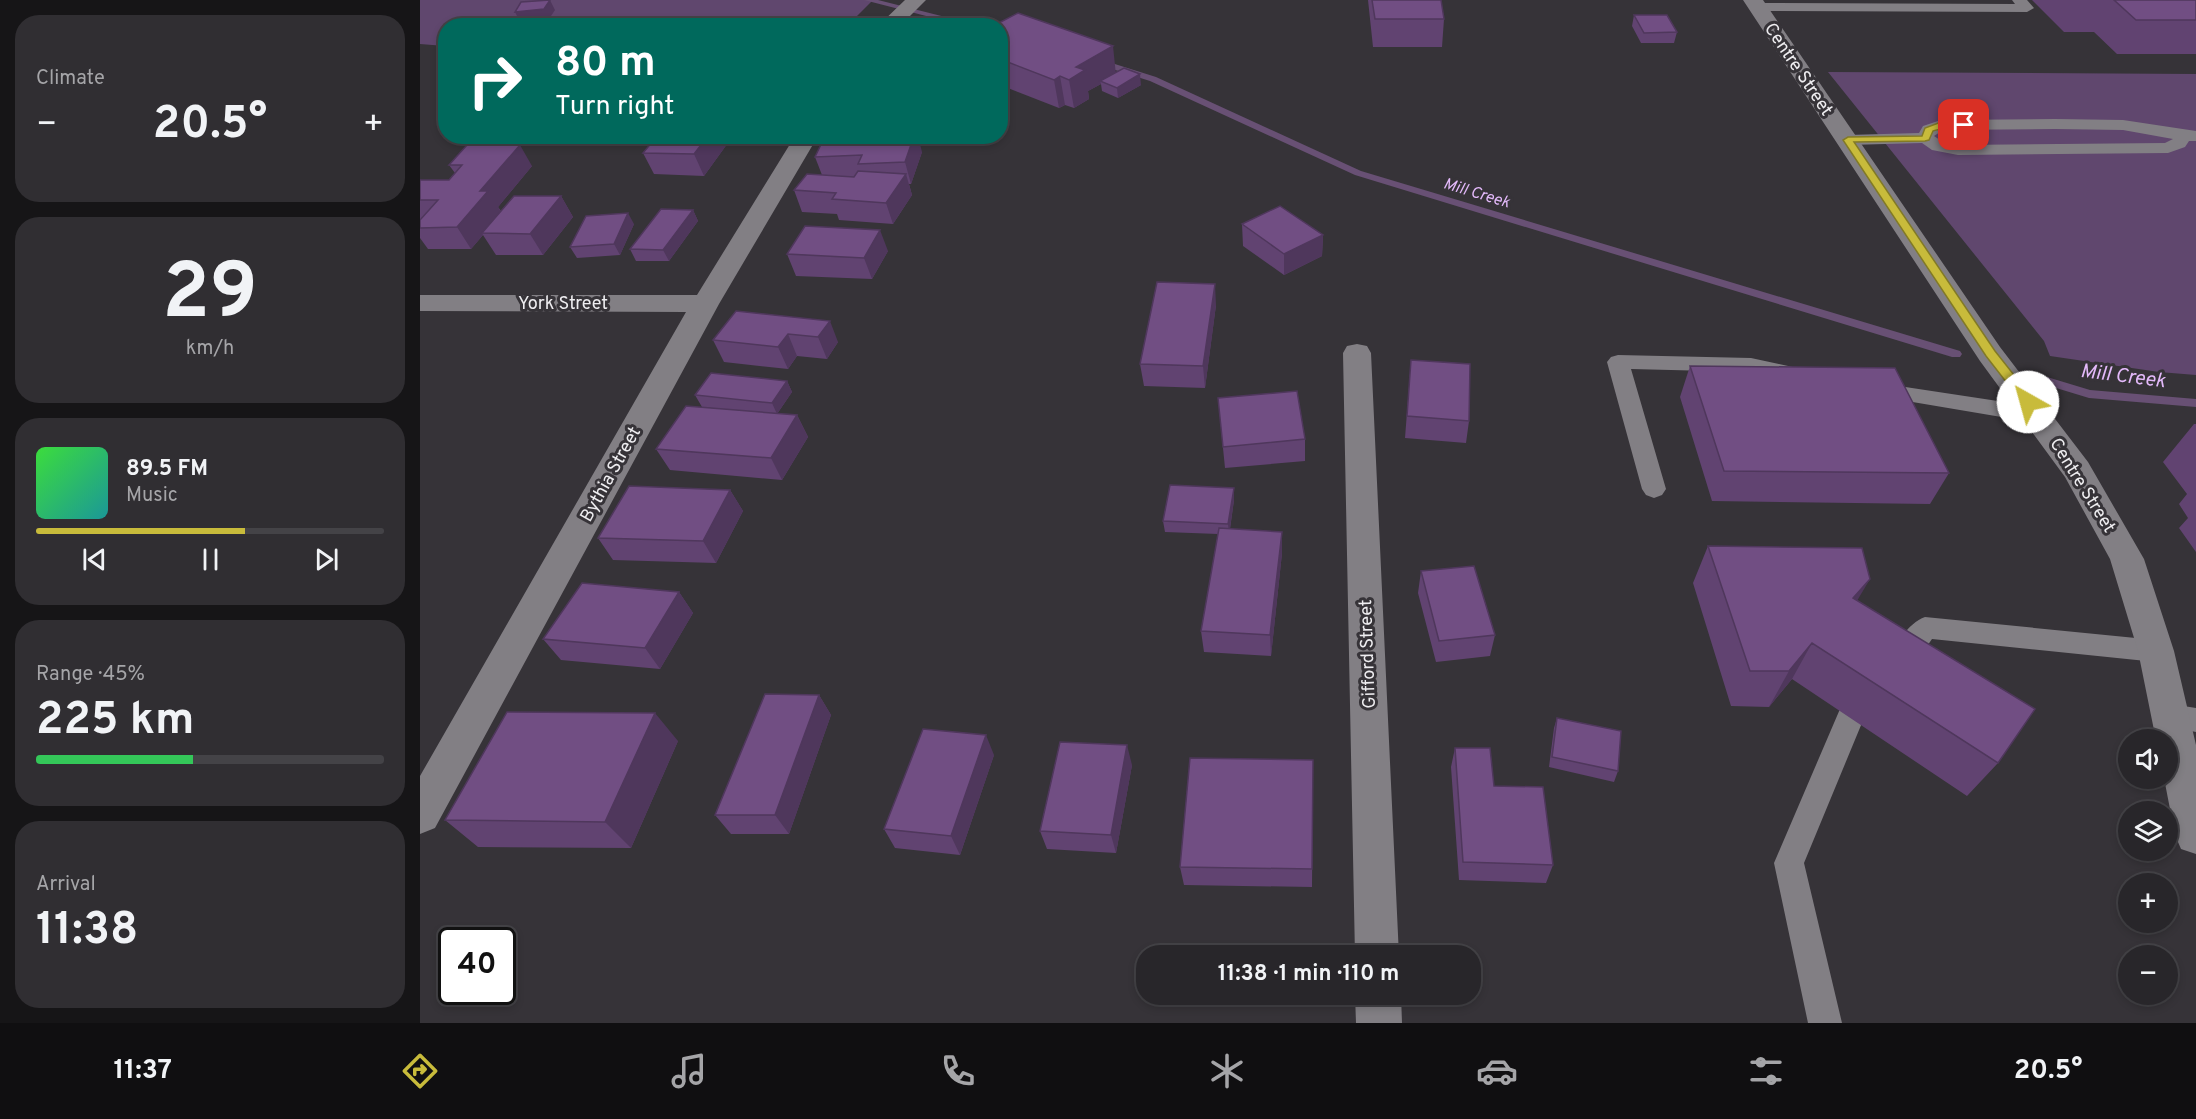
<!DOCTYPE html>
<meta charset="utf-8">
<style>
:root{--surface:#28262a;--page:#302e32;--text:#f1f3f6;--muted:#a5a5a8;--line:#444347;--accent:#c8bb3b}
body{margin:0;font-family:Overpass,sans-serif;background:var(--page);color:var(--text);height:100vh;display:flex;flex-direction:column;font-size:22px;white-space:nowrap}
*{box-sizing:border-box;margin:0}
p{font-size:20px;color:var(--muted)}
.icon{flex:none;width:33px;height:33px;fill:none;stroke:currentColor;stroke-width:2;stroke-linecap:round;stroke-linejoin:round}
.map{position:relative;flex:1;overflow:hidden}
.sheet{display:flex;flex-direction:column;gap:15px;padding:15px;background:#161517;width:420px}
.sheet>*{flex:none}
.guide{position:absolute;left:18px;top:18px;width:570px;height:126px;border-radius:24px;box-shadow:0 3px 9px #0003,0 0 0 2px var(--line);background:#00695c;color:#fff;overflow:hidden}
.buttons{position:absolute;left:1698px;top:729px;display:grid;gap:12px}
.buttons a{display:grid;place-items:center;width:60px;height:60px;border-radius:50%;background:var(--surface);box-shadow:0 3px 9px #0003,0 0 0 2px var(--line);font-size:30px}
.speed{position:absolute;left:18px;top:927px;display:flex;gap:12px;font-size:30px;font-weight:700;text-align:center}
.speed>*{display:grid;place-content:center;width:78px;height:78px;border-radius:50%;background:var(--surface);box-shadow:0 3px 9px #0003,0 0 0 2px var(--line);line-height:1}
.speed .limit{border:3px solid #111;border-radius:9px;background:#fff;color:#111}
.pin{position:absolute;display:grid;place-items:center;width:51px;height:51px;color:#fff;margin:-26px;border-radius:12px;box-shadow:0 3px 9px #0006}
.me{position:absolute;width:66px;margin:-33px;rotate:322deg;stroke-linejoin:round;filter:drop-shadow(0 0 4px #0008)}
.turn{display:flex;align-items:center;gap:21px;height:126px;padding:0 18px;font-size:27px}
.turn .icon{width:78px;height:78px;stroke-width:2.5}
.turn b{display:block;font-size:42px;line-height:51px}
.big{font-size:45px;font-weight:700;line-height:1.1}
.sheet .tile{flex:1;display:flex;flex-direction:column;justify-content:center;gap:9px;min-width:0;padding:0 21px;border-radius:24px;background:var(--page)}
.sheet .dial{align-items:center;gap:0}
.dial b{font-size:78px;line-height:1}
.song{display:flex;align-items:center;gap:18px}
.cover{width:72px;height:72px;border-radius:9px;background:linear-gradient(135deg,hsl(120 70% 55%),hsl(180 70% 35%))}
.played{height:6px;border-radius:3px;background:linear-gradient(90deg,var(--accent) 60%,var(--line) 60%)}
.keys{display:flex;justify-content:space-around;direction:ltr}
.heat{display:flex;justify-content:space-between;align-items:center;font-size:33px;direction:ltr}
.charge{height:9px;border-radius:4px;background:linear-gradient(90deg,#34c759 45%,var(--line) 0)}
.trip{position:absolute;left:716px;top:945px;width:345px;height:60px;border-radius:24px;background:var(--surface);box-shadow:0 3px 9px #0003,0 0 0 2px var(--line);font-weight:700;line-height:60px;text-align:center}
.menu{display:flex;height:96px;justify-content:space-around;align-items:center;background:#100f11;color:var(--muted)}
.menu .icon{width:42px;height:42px}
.menu .selected{color:var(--accent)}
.menu b{font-size:27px;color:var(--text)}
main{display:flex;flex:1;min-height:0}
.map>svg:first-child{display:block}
.green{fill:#60476e}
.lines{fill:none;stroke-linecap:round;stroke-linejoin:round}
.stream{fill:#685074;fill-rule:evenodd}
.lane{fill:#827f84;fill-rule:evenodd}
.street{fill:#827f84;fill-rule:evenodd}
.secondary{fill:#827f84;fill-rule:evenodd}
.wall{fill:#614371}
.shaded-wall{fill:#4f375c}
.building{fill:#714e83;stroke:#4f375c;stroke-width:1.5}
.route{fill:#c8bb3b;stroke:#827a26;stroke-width:1.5}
.labels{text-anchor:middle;stroke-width:6;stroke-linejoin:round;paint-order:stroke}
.far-water-label{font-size:16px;font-style:italic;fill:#e3b9fa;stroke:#363338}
.street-label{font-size:18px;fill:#eeedf0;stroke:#363338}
.water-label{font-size:20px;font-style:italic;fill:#e3b9fa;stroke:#363338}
</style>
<main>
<section class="sheet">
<div class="tile"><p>Climate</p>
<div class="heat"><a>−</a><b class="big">20.5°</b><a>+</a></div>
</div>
<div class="tile dial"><b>29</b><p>km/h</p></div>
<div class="tile">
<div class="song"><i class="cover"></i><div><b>89.5 FM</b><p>Music</p></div></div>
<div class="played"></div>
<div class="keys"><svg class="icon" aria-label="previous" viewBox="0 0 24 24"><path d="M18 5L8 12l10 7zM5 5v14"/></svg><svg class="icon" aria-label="pause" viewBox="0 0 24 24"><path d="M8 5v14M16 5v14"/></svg><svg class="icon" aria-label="next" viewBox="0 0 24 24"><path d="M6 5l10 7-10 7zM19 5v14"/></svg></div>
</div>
<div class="tile"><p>Range · 45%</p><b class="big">225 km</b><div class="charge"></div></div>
<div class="tile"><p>Arrival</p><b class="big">11:38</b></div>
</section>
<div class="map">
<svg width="1776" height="1023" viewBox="0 0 1776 1023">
<rect width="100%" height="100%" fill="#363338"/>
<path class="green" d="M0 0H453L429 24 270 18 248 26H26L25 46 0 44Z
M1408 72 1776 74V375L1739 372 1630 356 1624 341Z"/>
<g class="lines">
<path class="stream" d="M444 0H458L561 26H545Z
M679 59 736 77 941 171 1540 351 1542 354 1540 357H1532L935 175 730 81 676 64 675 62Z
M1627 377 1670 390 1776 399V407L1669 398 1623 384 1621 381Z"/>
<path class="lane" d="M1592 0H1607L1614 8 1607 12 1337 11 1330 7 1337 3 1595 4Z
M1635 119 1703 120 1776 131V141H1769L1765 147 1748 153 1538 155 1512 150 1502 143 1428 145 1420 140 1428 135 1499 133 1503 126 1521 120ZM1635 129 1703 130 1753 139 1745 143 1538 145 1523 142 1514 136 1523 130Z
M1198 355 1331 358 1377 368 1380 373 1377 378 1369 380 1331 372 1211 369 1246 489 1242 495 1234 498 1226 495 1222 489 1187 362 1191 357Z
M1459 383 1617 407 1625 410 1628 415 1625 420 1617 423 1451 395 1448 390 1451 385Z
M1505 617 1736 640 1745 643 1749 651 1745 659 1736 662 1512 639C1500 655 1492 679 1469 671L1466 663C1473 647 1488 623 1505 617Z
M1751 704 1776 708V732L1741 725 1737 716 1741 707Z
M1430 706 1440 709 1444 718 1384 863 1422 1023H1388L1354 863 1420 709Z"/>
<path class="street" d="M485 0H506L480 26H458Z
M375 136H398L299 304 15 828 0 834V776L266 312 0 311V295H277Z
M937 344 947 346 951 353 979 956H935L923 353 927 346Z
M935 994H981L982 1023H936Z"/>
<path class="secondary" d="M1323 0H1343L1580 347 1668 462 1724 559 1754 651 1776 745V854L1761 849 1755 835 1744 778H1748V740H1736L1718 651 1690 559 1645 477 1560 361Z"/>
</g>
<path class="wall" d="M948 0H1021L1024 19 1022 47H953Z
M1612 0H1776V54H1697L1674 32H1644Z
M1214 15 1257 32 1254 43H1221L1212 26Z
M580 26 696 72 721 85 698 98 682 91 681 84 668 91 669 99 654 108 645 105 639 108 580 85Z
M310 140 284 176 234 174 223 153Z
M502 152 491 184H489L492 195 473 224 419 220 417 214 382 212 374 190 402 175 395 157Z
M29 165 112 166 78 207 81 211 141 196 153 217 123 255H76L63 235 51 249H8L0 238V180H29L35 173Z
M273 210 278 221 249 261H216L210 249Z
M214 224 200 255 157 258 150 247Z
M822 224 903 235 902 256 864 275 823 246Z
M468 251 452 279 376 276 367 254Z
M796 305 785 388 724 386 720 364Z
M316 311 418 342 407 359 377 356 368 369 304 362 293 340Z
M991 360 1049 421 1046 443 985 438Z
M1270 366 1529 473 1510 504 1292 501 1260 397Z
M367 381 372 392 357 414 377 415 388 437 362 480 250 470 236 449 334 412 282 407 275 395Z
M798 398 885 439V461L805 468Z
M1774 424H1776V552L1759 528 1768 518 1759 504 1767 494 1743 462Z
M814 488V500L810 529 862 553 851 656 784 652 781 631 798 534 745 532 743 521Z
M310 490 323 511 296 563 193 560 178 538Z
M1288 546 1437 600 1578 763 1547 796 1372 679 1349 707 1311 706 1273 583Z
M1001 571 1075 635 1070 656 1016 662 998 593Z
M259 592 273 613 240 669 141 660 123 639Z
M399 695 411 715 369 834H311L295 815Z
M1137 718 1198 771 1194 782 1129 767 1134 728Z
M258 741 211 848 58 847 25 820Z
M1035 748 1074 786 1133 865 1126 883 1039 880 1031 767Z
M574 755 540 855 475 848 464 829Z
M893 760 892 887 764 885 760 867Z
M712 765 696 853 627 849 620 831Z"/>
<path class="shaded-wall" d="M130 0 135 10 129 19 100 22 95 12Z
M693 46 696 75 680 81 681 84 668 91 669 99 654 108 649 80 656 67Z
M720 74 721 85 698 98 697 88Z
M640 76 645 105 639 108 634 80Z
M288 136H308L310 140 284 176 274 154Z
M494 136H498L502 152 491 184 485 162Z
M100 145 112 166 78 207 81 212 62 233 63 235 51 249 37 227 60 191Z
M486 174 492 195 473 224 466 203Z
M141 196 153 217 123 255 110 234Z
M273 210 278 221 249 261 243 250Z
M208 213 214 224 200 255 194 244Z
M460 230 468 251 452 279 444 258Z
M903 235 902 256 864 275V254Z
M795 284 796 305 785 388 783 366Z
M410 321 418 342 407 359 398 337Z
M368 334 377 356 368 369 358 347Z
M367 381 372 392 357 414 352 403Z
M377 415 388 437 362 480 351 458Z
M814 488V500L809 535 808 524Z
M310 490 323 511 296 563 283 541Z
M862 532V553L851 656 850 635Z
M1450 579 1428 616 1433 598Z
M259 592 273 613 240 669 225 648Z
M1392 643 1372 679 1349 707 1369 671Z
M399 695 411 715 369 834 355 815Z
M235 713 258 741 211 848 185 822Z
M566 735 574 755 540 855 531 836Z
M707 745 712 765 696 853 691 835Z"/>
<path class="building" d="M130 0 124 9 95 12 101 2Z
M952 0H1021L1024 19H955Z
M1694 0H1776V20H1716Z
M598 13 693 46 656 67 665 70 649 80 640 76 634 80 580 59V26H573Z
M1214 15H1247L1257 32 1224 33Z
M704 68 720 74 697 88 680 81Z
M237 136H288L274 154 223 153Z
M405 136H494L485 162 438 164 442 155 395 157Z
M47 145H100L60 191H68L37 227 0 228V220L18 200H0V180H29L42 165H29Z
M438 171 486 174 466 203 412 199 416 193 374 190 387 174 434 177Z
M94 196H141L110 234 62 233Z
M860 206 903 235 864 254 822 224Z
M241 209 273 210 243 250 210 249Z
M208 213 194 244 150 247 166 216Z
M385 226 460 230 444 258 367 254Z
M737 282 795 284 783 366 720 364Z
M316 311 410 321 398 337 368 334 358 347 293 340Z
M991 360 1050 364 1049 421 987 416Z
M1270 366 1475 368 1529 473 1304 471Z
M291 373 367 381 352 403 275 395Z
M877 391 885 439 803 447 798 398Z
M266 406 377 415 351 458 236 449Z
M750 485 814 488 808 524 743 521Z
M209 486 310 490 283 541 178 538Z
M799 528 862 532 850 635 781 631Z
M1288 546 1442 548 1450 579 1433 598 1615 709 1578 763 1392 643 1369 671H1330Z
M1054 566 1075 635 1019 641 1001 571Z
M162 583 259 592 225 648 123 639Z
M345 694 399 695 355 815H295Z
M87 712 235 713 185 822 25 820Z
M1137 718 1201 731 1198 771 1132 757Z
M503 729 566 735 531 836 464 829Z
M640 742 707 745 691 835 620 831Z
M1035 748H1070L1074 786 1123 787 1133 865 1043 862Z
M770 758 893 760 892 869 760 867Z"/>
<path class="route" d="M1521 122H1544L1549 125C1539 131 1524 127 1513 131L1509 140 1505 141 1434 142 1575 351 1613 399 1614 402 1613 405H1604L1566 356 1423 140 1428 137 1502 136 1505 128Z"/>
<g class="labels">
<g class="far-water-label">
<text transform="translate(1057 192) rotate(17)" y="6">Mill Creek</text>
</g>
<g class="street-label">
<text transform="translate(1379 69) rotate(56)" y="6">Centre Street</text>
<text x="143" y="309">York Street</text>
<text transform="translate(190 474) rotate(-61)" y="6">Bythia Street</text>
<text transform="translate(1663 485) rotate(58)" y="6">Centre Street</text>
<text transform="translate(947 654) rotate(-92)" y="6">Gifford Street</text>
</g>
<g class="water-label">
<text transform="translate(1703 375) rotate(7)" y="7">Mill Creek</text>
</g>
</g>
</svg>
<div class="buttons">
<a><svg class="icon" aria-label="sound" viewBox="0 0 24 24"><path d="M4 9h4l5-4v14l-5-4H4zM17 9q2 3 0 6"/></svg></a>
<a><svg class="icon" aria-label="layers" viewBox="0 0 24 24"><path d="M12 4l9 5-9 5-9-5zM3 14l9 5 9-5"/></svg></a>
<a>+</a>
<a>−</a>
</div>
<div class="speed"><div class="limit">40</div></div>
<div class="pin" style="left:1544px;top:125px;background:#d93025"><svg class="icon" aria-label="arrive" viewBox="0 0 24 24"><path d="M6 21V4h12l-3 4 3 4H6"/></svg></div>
<svg class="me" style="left:1608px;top:402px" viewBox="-20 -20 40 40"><circle r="19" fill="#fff"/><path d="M0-13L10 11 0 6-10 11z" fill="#c8bb3b"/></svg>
<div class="trip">11:38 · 1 min · 110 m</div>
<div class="guide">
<div class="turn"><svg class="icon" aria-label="right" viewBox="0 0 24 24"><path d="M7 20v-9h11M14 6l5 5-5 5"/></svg><div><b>80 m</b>Turn right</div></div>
</div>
</div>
</main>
<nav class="menu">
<b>11:37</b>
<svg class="icon selected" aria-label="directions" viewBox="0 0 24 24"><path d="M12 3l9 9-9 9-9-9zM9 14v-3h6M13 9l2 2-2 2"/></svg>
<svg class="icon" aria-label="music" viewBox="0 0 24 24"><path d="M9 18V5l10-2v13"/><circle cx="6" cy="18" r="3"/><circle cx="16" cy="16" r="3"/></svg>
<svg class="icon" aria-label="phone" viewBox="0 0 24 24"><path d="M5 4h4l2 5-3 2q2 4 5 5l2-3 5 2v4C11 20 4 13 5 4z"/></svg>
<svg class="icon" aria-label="climate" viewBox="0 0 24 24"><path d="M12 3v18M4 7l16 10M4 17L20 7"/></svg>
<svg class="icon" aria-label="car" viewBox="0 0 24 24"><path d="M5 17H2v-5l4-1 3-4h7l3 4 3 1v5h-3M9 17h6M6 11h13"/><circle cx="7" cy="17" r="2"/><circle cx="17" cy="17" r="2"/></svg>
<svg class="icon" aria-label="filters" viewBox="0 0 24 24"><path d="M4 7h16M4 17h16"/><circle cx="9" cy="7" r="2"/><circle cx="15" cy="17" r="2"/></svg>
<b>20.5°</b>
</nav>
